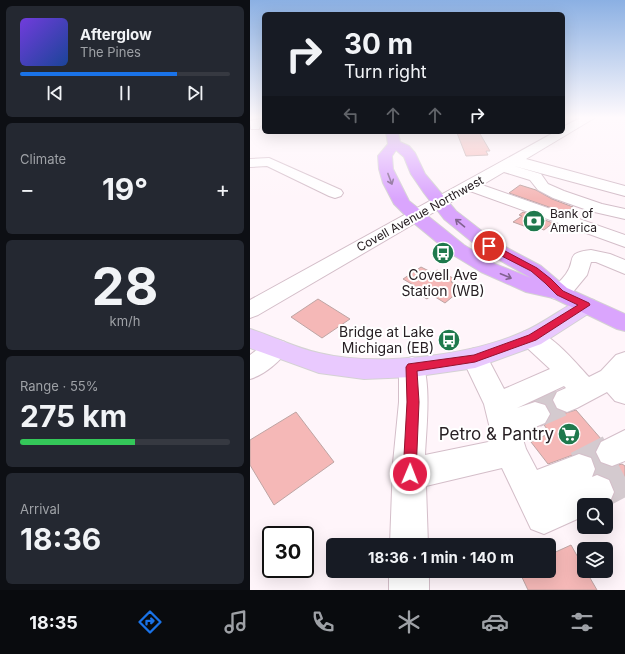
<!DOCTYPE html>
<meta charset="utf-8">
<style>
:root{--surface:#171b24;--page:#242831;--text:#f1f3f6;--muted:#9ea1a6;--line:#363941;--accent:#1a73e8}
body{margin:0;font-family:Inter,sans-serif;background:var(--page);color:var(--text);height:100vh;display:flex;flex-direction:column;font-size:15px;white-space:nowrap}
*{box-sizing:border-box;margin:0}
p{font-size:13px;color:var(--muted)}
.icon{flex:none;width:22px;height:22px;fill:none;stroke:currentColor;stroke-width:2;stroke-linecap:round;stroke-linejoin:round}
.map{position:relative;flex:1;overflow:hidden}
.panel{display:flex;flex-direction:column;gap:6px;padding:6px;background:#0d0f14;width:250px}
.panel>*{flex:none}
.banner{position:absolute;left:12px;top:12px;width:303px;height:122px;border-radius:6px;box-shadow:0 4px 16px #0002;background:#171b24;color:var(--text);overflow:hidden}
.buttons{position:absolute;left:327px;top:498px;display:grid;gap:8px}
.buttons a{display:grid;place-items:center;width:36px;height:36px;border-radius:6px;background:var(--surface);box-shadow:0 4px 16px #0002;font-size:20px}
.speed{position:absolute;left:12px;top:526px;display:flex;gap:8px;font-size:20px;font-weight:700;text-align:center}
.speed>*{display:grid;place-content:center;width:52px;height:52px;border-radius:50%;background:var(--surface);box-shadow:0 4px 16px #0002;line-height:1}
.speed .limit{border:2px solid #111;border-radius:6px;background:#fff;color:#111}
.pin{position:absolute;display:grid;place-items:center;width:34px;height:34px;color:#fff;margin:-17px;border:2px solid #fff;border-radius:50%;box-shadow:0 1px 4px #0007}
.me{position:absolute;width:44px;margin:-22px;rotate:1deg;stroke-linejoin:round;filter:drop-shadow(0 0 3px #0008)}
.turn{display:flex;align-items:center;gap:14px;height:84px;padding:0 16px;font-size:18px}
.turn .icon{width:52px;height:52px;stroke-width:2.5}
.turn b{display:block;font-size:28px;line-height:34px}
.lanes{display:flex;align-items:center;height:38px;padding:0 16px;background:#0003;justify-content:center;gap:20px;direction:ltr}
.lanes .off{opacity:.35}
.big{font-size:30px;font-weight:700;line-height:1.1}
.panel .widget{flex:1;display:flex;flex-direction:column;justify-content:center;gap:6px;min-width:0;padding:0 14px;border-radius:6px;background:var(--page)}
.panel .dial{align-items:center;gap:0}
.dial b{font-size:52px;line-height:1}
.song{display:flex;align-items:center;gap:12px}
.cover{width:48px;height:48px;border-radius:6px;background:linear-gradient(135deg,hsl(260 70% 55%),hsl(220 70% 35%))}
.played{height:4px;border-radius:2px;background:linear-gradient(90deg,var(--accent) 75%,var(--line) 75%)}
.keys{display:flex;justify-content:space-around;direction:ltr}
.heat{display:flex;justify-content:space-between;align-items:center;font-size:22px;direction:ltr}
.charge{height:6px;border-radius:3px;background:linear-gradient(90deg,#34c759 55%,var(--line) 0)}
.trip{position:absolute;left:76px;top:538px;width:230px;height:40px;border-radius:6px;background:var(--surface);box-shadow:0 4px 16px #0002;font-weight:700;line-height:40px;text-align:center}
.dock{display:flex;height:64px;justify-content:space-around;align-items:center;background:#090b0e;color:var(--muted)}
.dock .icon{width:28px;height:28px}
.dock .on{color:var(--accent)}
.dock b{font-size:18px;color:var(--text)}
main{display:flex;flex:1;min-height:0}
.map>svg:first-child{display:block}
.building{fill:#f5b8b7;stroke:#bea5a4}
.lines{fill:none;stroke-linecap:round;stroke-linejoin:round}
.minor-tunnel-far1{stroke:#d4cacf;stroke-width:28;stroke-dasharray:28 14;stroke-linecap:butt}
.minor-tunnel{stroke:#d4cacf;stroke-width:36;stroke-dasharray:36 18;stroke-linecap:butt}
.minor-casing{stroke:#d4bec9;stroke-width:2}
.major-casing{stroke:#d4d2d3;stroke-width:2}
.highway-casing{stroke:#d4d2d3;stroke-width:2}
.minor{fill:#fff;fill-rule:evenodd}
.major{fill:#e9c9fe;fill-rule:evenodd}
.highway{fill:#daa5fd;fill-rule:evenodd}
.oneway{stroke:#816290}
.route{fill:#e11d48;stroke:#92132f}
.labels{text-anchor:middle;stroke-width:4;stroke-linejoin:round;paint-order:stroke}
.far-street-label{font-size:12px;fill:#282024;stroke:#fff}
.far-poi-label{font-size:12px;fill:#282024;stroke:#fff;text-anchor:start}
.poi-label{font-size:14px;fill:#282024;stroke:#fff}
.near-poi-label{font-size:17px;fill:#282024;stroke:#fff;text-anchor:end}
</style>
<main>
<section class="panel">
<div class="widget">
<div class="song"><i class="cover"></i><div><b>Afterglow</b><p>The Pines</p></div></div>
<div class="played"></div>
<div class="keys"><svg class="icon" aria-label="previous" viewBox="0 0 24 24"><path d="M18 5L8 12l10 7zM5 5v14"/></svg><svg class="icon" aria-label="pause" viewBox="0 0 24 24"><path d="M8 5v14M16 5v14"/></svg><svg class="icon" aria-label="next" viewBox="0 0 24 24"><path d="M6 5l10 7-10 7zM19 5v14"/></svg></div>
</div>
<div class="widget"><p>Climate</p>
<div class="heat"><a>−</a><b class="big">19°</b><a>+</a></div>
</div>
<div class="widget dial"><b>28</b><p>km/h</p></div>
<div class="widget"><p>Range · 55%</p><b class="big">275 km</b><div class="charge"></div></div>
<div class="widget"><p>Arrival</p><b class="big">18:36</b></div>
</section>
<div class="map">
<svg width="375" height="590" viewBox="0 0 375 590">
<rect width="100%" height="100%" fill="#fff5fa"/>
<path class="building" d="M229 132 240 151H236L238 155 216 156 207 133Z
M270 185 286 190 302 199 323 207 316 213 259 193Z
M273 212 303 223 294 230 291 229 288 231 263 222 272 216 269 215Z
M171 267 183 273 187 270 205 279 201 282 213 288 195 303 182 295 177 299 160 289 165 286 153 279Z
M68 299 100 319 72 338 41 317Z
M306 392 302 401 306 409 316 413 326 410 352 440 345 451 350 463 361 467 372 464 375 466V489L364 495 365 491 360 479 348 474H345L346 468 341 457 328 453 298 464 281 442 300 433 294 425 296 424 301 413 296 404 286 401Z
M46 412 84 462 24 505 0 465V440Z
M321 545 334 568V571H336L347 590H278L269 571H299V555Z"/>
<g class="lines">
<path class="minor-tunnel-far1" d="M285 414 317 400"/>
<path class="minor-tunnel" d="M329 469 362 452
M347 492 375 477"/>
<g class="minor-casing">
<path id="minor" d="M332 117H346L276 159 375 186V196L264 166 291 174 298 184 314 191 352 204 375 209V219L340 211 303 198 288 190 280 180 254 172 232 185 375 235V247L220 191 8 315 0 318V300L305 132H313V127Z
M14 118V124L10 126 9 129H1L0 121Z
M19 158 91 190 93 193 91 196 85 198 79 196 17 166 0 167V159Z
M341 250 360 254 375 260V274L346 262H341L337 275 318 298 310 300 302 298 299 293C304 286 311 281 316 274 327 259 314 253 341 250Z
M282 329C303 335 324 361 339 377L351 371 366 355 375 352V404L365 401 357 392 327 408 317 412 307 408 303 400 307 392 316 388 314 386 267 408 285 402 295 405 300 414 295 423 271 433 276 449 287 470 329 454 341 458 345 469 342 477 347 475 359 480 364 492 359 504 356 505H334V516L294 534 281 529 252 468 176 486 178 545H140L143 463 149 402V367L153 360 162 357 171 360C182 380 176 431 175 455L243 441 234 404 212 358 216 351 225 348 234 351 254 389 300 369 273 344 270 338 273 332Z
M26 339 35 342 39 348C31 361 14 375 0 379V355L17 342Z
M375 430V461L362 466 351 462 346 452 351 442Z
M139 571H179V590H139Z"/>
</g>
<g class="major-casing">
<path id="major" d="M336 298 344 300 347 305 344 310 291 344 225 368 162 377 114 379 69 373 0 348V329C23 336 45 348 69 353 127 367 218 356 273 332 292 324 310 310 328 300Z"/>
</g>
<g class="highway-casing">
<path id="highway" d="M136 132H148L150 142 159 146 165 153 175 174 206 211 246 242 291 266 317 288 375 314V331L367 329 303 298 276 292 231 272 200 253 160 220 144 204 133 183 129 169 128 156 138 144ZM146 150 154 157 161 174 174 193 194 219 232 250 281 278 245 264 214 245 159 201 143 169 142 156Z"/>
</g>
<use href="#minor" class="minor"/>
<use href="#major" class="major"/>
<use href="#highway" class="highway"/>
</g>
<defs><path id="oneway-shaft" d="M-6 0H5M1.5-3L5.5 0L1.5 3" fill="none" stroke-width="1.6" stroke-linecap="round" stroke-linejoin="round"/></defs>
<g class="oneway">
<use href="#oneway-shaft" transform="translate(140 179) rotate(69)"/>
<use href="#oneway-shaft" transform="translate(210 223) rotate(-140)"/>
<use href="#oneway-shaft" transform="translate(256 276) rotate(23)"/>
</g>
<linearGradient id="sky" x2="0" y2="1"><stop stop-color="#8bb0e3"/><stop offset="0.59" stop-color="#fffafd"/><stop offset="1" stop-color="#fffafd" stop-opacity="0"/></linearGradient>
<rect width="375" height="199" fill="url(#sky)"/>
<path class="route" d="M236 244H242L287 268 301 279 313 291 339 303 340 305 286 340 225 362 167 371 169 402 166 474 164 479 160 481 155 479 153 474 157 402 156 367 158 364 224 355 279 335 328 305 307 295 295 283 281 271 236 248Z"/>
<defs>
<g id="bank-disc" transform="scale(1.15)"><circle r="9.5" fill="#1f794d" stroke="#fff"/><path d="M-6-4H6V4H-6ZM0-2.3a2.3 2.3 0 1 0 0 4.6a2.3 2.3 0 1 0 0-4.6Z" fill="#fff"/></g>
<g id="bus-disc" transform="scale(1.15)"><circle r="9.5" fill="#1f794d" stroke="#fff"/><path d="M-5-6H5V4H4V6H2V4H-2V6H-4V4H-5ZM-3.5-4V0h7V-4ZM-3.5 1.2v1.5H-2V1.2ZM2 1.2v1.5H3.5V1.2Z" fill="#fff"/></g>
<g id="supermarket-disc" transform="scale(1.15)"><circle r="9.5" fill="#1f794d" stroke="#fff"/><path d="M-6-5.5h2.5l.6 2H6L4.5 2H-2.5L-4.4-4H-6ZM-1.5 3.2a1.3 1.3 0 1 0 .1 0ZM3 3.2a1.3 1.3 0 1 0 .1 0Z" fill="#fff"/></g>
</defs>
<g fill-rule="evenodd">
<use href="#bank-disc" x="284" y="221"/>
<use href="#bus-disc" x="193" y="253"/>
<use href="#bus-disc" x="199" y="340"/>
<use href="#supermarket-disc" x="319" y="434"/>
</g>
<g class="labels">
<g class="far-street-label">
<text transform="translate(170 214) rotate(-29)" y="4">Covell Avenue Northwest</text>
</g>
<g class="far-poi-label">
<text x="300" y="218">Bank of<tspan x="300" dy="14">America</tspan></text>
</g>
<g class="poi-label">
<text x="193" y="280">Covell Ave<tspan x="193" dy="16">Station (WB)</tspan></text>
<text x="184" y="337" text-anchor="end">Bridge at Lake<tspan x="184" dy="16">Michigan (EB)</tspan></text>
</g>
<g class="near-poi-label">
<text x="304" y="440">Petro &amp; Pantry</text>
</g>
</g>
</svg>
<div class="buttons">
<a><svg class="icon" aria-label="search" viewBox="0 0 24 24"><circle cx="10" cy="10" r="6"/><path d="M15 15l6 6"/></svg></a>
<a><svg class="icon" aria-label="layers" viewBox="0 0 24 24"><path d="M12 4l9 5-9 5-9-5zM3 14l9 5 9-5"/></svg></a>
</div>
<div class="speed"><div class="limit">30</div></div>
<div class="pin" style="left:239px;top:246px;background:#d93025"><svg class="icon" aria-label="arrive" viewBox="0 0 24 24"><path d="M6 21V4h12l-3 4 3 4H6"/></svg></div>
<svg class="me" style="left:160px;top:474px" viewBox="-20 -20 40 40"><circle r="17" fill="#e11d48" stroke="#fff" stroke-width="3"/><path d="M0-11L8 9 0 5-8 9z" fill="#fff"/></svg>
<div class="trip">18:36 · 1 min · 140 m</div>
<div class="banner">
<div class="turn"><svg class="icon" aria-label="right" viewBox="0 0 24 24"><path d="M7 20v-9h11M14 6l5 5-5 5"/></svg><div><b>30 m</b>Turn right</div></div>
<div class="lanes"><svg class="icon off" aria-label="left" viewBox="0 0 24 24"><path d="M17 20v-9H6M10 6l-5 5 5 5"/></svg><svg class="icon off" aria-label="ahead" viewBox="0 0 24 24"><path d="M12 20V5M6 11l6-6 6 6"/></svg><svg class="icon off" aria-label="ahead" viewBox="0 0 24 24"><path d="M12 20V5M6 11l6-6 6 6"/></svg><svg class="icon" aria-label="right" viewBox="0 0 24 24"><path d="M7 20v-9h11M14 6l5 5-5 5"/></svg></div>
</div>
</div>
</main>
<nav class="dock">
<b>18:35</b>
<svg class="icon on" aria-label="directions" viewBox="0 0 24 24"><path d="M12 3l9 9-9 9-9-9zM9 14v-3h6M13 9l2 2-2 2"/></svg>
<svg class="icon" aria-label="music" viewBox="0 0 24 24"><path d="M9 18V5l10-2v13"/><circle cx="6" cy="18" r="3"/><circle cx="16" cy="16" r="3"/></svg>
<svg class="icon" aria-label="phone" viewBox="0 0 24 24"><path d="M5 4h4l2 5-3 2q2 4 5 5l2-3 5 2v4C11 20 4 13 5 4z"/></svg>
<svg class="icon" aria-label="climate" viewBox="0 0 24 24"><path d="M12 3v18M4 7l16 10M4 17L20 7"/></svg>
<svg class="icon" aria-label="car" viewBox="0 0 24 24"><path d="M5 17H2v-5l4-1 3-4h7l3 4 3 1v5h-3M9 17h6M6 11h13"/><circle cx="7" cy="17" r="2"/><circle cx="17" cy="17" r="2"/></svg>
<svg class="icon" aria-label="filters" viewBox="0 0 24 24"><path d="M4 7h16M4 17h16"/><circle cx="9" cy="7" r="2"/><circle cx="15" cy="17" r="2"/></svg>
</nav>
